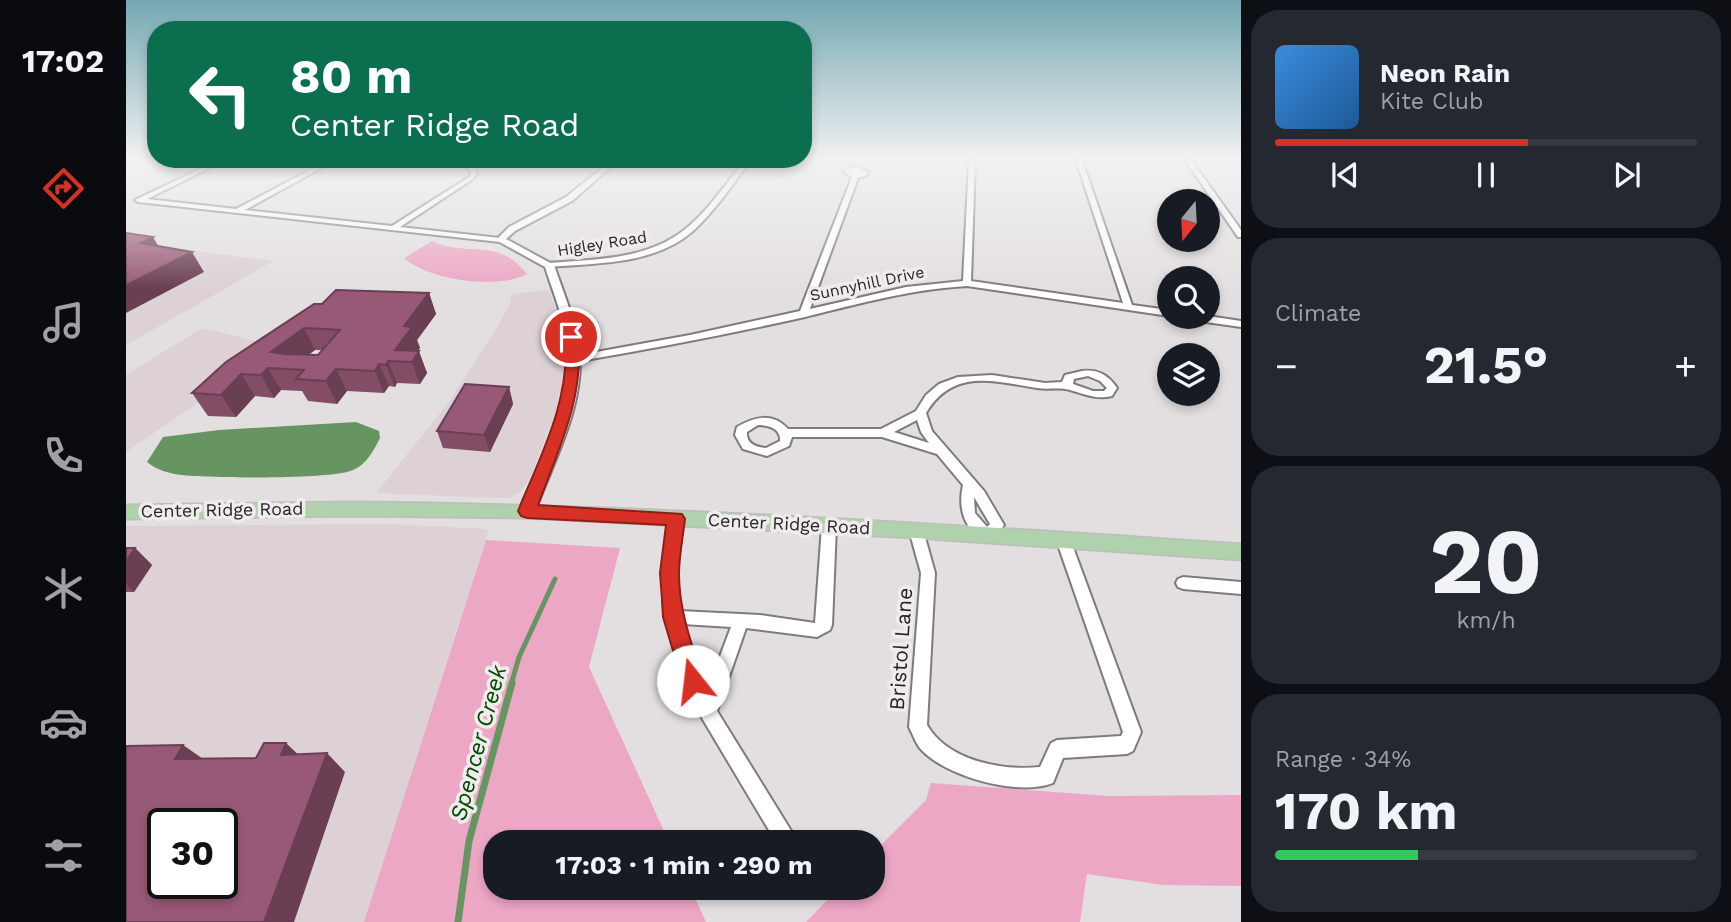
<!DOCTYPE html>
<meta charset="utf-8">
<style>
:root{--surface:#171b24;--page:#242831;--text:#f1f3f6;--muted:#9ea1a6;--line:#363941;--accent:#d93025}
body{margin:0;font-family:"Work Sans",sans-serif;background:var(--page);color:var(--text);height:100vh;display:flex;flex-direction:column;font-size:26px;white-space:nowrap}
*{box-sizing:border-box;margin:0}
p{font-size:23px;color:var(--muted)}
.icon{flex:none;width:38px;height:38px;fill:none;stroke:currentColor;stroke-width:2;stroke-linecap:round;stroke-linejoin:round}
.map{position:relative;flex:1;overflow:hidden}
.drawer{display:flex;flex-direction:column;gap:10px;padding:10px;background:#0d0f14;width:490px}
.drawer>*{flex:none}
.guide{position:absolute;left:21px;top:21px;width:665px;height:147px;border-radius:28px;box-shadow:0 4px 10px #0003;background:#0b6e4f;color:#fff;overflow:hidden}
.needle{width:46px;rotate:198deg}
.fabs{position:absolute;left:1031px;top:189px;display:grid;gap:14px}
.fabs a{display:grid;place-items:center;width:63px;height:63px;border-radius:50%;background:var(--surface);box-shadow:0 4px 10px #0003;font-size:35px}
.speed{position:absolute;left:21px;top:808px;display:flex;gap:14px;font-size:35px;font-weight:700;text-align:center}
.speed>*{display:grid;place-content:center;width:91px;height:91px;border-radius:50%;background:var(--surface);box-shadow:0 4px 10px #0003;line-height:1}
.speed .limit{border:4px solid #111;border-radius:10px;background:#fff;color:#111}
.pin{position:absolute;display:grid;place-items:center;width:60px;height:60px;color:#fff;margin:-30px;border:4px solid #fff;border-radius:50%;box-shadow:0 2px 7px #0007}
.me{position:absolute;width:77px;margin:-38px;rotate:344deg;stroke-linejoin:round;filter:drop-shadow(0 0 5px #0008)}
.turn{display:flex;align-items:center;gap:24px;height:147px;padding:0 28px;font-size:32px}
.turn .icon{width:91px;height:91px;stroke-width:2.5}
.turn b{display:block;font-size:49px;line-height:60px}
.big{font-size:52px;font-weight:700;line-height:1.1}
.drawer .widget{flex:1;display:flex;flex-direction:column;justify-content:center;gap:10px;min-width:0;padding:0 24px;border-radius:28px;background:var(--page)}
.drawer .dial{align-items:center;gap:0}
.dial b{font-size:91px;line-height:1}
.song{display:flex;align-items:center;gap:21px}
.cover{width:84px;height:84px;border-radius:10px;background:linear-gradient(135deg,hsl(210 70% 55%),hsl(210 70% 35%))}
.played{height:7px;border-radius:4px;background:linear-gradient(90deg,var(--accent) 60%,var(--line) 60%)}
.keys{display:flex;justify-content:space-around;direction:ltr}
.heat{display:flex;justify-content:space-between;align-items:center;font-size:38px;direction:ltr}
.charge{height:10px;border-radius:5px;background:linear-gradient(90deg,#34c759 34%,var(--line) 0)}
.trip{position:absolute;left:357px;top:830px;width:402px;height:70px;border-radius:28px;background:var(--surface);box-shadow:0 4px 10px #0003;font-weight:700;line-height:70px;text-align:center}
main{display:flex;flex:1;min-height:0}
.dock{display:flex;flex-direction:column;width:126px;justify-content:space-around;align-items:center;background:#090b0e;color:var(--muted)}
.dock .icon{width:49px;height:49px}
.dock .selected{color:var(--accent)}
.dock b{font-size:32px;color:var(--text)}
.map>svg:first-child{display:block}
.built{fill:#ddd1d6;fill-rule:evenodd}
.green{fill:#eca7c5}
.water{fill:#669562}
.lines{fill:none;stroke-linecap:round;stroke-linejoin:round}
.stream-far1{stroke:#669562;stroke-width:5}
.stream{stroke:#669562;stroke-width:7}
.minor-casing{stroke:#7f7b7d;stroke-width:4}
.tertiary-casing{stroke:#7f7b7d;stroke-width:4}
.primary-casing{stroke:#bebdbe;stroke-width:3}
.minor{fill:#fff;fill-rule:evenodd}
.tertiary{fill:#fff;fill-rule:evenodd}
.primary{fill:#afd2ac;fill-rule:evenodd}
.wall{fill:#834d65;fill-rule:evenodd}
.shaded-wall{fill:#6a3e53}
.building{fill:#985976;stroke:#6a3e53;stroke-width:2;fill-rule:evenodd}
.route{fill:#d93025;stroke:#8d1f18;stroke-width:2}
.labels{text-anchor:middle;stroke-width:7;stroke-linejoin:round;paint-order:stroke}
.far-street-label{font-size:16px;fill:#262425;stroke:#f0ecee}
.street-label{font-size:18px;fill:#262425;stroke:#f0ecee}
.near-street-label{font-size:21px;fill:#262425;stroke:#f0ecee}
.near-water-label{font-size:23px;font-style:italic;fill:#014b00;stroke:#f0ecee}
</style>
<main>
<nav class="dock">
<b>17:02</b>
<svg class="icon selected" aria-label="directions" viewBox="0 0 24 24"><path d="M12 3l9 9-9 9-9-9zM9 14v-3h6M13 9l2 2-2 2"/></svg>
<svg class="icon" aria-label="music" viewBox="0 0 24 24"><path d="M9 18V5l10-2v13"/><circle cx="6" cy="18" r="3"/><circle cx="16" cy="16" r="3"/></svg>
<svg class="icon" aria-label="phone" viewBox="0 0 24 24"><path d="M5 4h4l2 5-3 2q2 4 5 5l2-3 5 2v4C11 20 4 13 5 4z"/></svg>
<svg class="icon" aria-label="climate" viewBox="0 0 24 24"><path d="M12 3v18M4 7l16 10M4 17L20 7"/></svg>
<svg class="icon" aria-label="car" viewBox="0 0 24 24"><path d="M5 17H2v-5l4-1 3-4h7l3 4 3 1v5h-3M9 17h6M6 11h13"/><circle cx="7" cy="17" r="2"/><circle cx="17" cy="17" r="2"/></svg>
<svg class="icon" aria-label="filters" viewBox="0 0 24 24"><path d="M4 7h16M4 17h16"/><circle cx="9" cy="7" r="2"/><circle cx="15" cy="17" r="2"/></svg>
</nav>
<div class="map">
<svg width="1115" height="922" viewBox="0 0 1115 922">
<rect width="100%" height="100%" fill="#e3dfe0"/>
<path class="built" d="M0 242 148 261 0 345Z
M423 290 438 330 437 378 429 413 404 478 396 490 386 498H369L250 493 322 403 370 329 383 306 386 294Z
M76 328 154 347 0 452V375Z
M262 524 363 529 238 922H0V526ZM37 824H96V884H37Z"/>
<path class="green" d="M306 241C342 258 371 236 401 274 372 290 302 280 278 258Z
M360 540 494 548 463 667 543 842H369V887H564L580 922H238Z
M805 783 983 796 1115 795V886L1037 885 961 874 954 922H680L714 887H747V853L800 800Z"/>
<path class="water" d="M230 422 253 431 254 438C248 450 241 464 227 470 206 480 82 478 55 475 41 473 31 470 21 462L37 437 93 430Z"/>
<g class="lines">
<path class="stream-far1" d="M385 685 393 657 429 579"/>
<path class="stream" d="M332 922 343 841 386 683"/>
<g class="minor-casing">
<path id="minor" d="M93 160H100L21 199 110 209 203 160H210L119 210 266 226 343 177 345 173 343 169 326 160C335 159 347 164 351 173L347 179 274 227 374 238 378 240 374 242 12 202 9 200Z
M619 160H625C607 184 589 211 567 231 528 265 471 263 423 267L419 265 423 263C471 259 525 260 563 226 585 207 601 182 619 160Z
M843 160H849L845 281 997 303 950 160H956L1006 305 1043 310V316L841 286C785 289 732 304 679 317 603 334 525 349 448 362L443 359 448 356 564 335 674 311 726 177 718 172 720 169 730 167 743 172 739 176 732 178 684 309 780 287 837 281Z
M1059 160H1065L1115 230V237H1112Z
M1082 316 1115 321V327L1066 320 1061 317Z
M956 371C972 369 982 375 991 388L986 396C970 400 959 394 944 390 933 387 922 390 911 388 867 381 827 368 800 413L806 431 858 491 878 525 866 539 861 540C837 531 832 507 837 485L811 454 756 437H666L663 446 641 456 617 449 609 435 611 427C629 417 646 412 662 429H755L790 411 800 395 813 384 832 377 866 375 919 383 936 382 939 375ZM962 376 974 381 981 388 978 391H967L947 384 948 379ZM791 420 795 432 803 443 768 432ZM632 425C642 425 655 428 654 441L640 448C629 447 620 443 621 432ZM848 497 864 524 861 527 849 513Z
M550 514 555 515 557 519 551 573 554 611 634 615 689 623 696 526 698 522 703 521 708 522 710 526 706 625 704 630 691 637 620 628 591 711 672 842H650L576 718 559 681 539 617 537 599V573L543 519 545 515ZM557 624 605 627 581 691 575 679Z
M790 525 795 526 797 530 809 573 801 725C822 761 876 771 914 767L925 743 931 740 995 736 997 732 930 539 932 535 937 534 942 535 944 539 1015 732 1007 751 1001 754 937 758 927 783C893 797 816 776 793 747 789 741 786 733 783 727L795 573 783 530 785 526Z
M1057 577 1115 582V594L1057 589 1052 587 1050 583 1052 579Z"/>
</g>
<g class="tertiary-casing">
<path id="tertiary" d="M486 160H493L446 201 389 231 380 239 428 265C437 292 449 319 453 347 460 403 428 460 409 511L406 515H396L393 511C414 460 448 402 441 345 438 318 427 292 419 267L370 240 383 227 440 197Z"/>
</g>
<g class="primary-casing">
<path id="primary" d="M230 502C525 505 820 524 1115 544V560L790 538 401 518 230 516 0 519V505Z"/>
</g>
<use href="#minor" class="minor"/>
<use href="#tertiary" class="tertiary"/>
<use href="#primary" class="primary"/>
</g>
<path class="wall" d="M303 293 310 314 291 340 294 348 292 351 301 373 294 384 271 383 269 387 263 386 258 393 221 391 211 404 182 401 176 391 155 390 148 398 129 396 110 417 82 416 66 393 196 304ZM189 350H197L192 355H182Z
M383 387 387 404 364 452 317 448 311 431Z
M0 548H9L26 565 8 592H0Z"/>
<path class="shaded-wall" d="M27 237 39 257 15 243Z
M66 252 78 272 0 313V285Z
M303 293 310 314 291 340 294 348 284 362 269 350 278 326Z
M178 328 189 350 163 369 145 352Z
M293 351 301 373 294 384 286 362Z
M262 361 271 383 269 387 260 365Z
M253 364 263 386 258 393 249 371Z
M142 368 155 390 148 398 135 375Z
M210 369 221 391 211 404 200 381Z
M115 374 129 396 110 417 95 395Z
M383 387 387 404 364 452 358 435Z
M9 548 26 565 8 592 0 584V562Z
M160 743 180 762 155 755Z
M57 745 83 763 49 759Z
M201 753 219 772 168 922H138Z"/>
<path class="building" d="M0 233 27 237 15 243 66 252 0 285Z
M210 290 303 293 278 326 286 327 269 350 293 351 286 362 262 361 260 365 253 364 249 371 210 369 200 381 170 379 178 370 142 368 135 375 115 374 95 395 66 393 100 362 188 304H196ZM178 328 214 330 192 355 158 354 145 352Z
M339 384 383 387 358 435 311 431Z
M0 548H9L0 562Z
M138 743H160L155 755 201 753 138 922H0V746L57 745 49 759 130 758ZM37 824H96V884H37Z"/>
<linearGradient id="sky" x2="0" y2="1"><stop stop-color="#74a8b2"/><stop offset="0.55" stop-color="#f2f1f1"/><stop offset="1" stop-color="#f2f1f1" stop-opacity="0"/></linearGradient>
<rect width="1115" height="289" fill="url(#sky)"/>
<path class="route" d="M445 333 452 337C459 397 432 450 412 505L556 514 559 519C557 537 553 555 553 574 553 611 566 646 578 681L574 688 567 691 559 688 556 681 537 617 536 599 534 573 540 525 401 518 395 516 392 511C415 455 445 399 439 337Z"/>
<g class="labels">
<g class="far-street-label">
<text transform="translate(476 243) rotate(-9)" y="6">Higley Road</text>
<text transform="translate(741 283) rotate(-12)" y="6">Sunnyhill Drive</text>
</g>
<g class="street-label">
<text transform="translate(96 510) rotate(-1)" y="6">Center Ridge Road</text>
<text transform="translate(663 524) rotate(3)" y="6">Center Ridge Road</text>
</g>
<g class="near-street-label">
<text transform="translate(775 649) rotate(-86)" y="7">Bristol Lane</text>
</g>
<g class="near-water-label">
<text transform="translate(352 743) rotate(-75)" y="8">Spencer Creek</text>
</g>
</g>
</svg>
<div class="fabs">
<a><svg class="needle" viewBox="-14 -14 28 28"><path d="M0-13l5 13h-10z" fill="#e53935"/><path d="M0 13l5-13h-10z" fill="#9ea1a6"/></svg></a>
<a><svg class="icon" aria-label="search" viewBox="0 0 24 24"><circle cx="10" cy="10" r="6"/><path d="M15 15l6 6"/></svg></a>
<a><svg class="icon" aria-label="layers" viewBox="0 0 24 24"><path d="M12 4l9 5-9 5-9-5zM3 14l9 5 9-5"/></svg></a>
</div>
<div class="speed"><div class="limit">30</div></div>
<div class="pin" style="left:445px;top:337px;background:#d93025"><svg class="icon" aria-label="arrive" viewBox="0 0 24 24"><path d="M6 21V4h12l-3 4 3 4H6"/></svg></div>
<svg class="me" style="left:567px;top:681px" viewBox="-20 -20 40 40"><circle r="19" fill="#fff"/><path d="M0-13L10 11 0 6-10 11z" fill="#d93025"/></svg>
<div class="trip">17:03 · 1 min · 290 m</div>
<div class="guide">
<div class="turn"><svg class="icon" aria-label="left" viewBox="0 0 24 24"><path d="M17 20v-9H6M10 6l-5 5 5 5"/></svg><div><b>80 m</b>Center Ridge Road</div></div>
</div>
</div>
<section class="drawer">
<div class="widget">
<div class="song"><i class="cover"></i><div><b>Neon Rain</b><p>Kite Club</p></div></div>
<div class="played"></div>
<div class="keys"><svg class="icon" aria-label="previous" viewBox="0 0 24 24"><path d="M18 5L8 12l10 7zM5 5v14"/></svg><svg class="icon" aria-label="pause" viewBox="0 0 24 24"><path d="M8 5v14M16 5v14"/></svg><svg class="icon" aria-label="next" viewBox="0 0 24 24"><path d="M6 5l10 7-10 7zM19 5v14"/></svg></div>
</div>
<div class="widget"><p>Climate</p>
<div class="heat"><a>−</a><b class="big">21.5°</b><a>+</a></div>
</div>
<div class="widget dial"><b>20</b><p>km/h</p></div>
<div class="widget"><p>Range · 34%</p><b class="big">170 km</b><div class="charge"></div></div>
</section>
</main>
